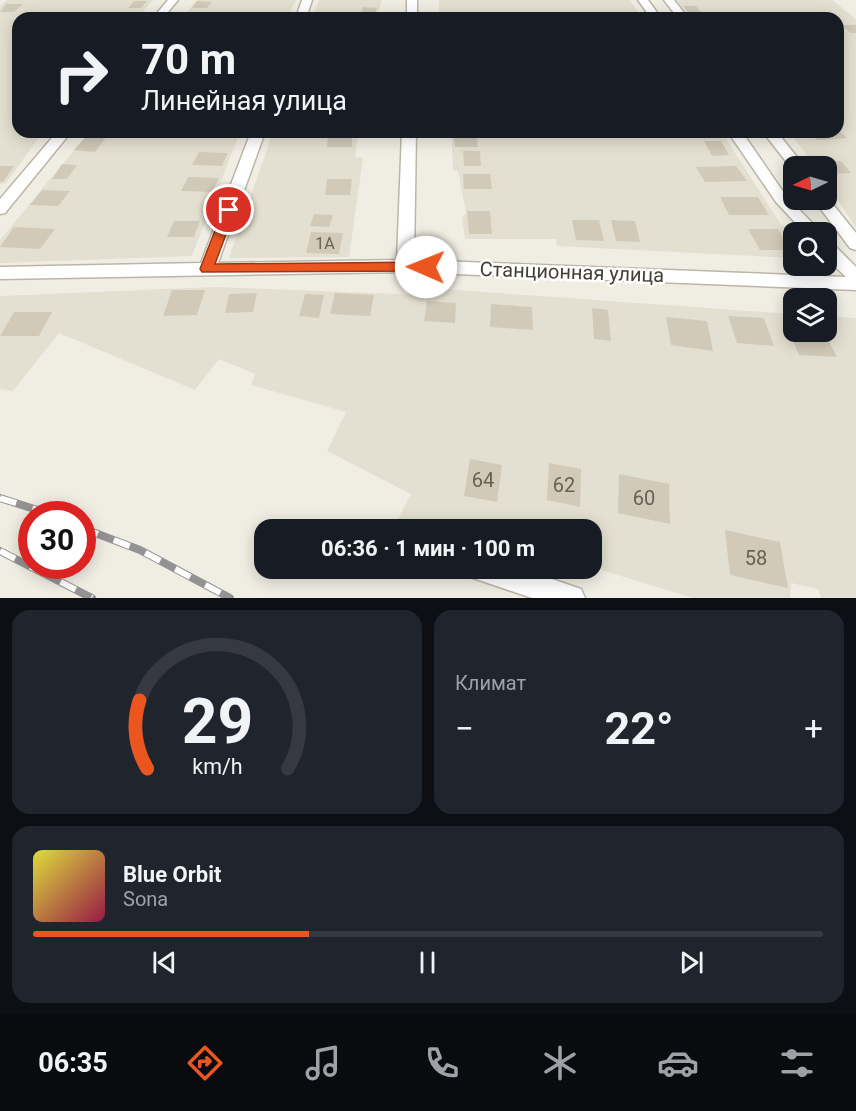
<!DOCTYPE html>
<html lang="ru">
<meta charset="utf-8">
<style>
:root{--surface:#171b24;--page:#20242c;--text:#f1f3f6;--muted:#9ea1a6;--line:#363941;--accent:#eb551f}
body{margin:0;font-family:Roboto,sans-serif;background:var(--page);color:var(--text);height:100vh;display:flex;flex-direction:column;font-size:22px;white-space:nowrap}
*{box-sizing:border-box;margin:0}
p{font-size:20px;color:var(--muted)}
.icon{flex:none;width:33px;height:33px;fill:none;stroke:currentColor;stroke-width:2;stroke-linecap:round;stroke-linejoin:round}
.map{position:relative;height:598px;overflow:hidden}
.side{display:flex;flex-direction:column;gap:12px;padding:12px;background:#0d0f14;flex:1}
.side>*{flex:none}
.top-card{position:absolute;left:12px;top:12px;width:832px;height:126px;border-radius:18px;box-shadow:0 3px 15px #0003;background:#171b24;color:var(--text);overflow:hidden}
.needle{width:39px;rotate:265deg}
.controls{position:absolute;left:783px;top:156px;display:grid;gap:12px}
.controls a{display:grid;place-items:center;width:54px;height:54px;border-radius:12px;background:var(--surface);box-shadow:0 3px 15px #0003;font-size:30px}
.speed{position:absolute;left:18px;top:501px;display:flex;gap:12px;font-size:30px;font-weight:700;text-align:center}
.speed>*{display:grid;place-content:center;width:78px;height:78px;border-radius:50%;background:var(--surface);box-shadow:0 3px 15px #0003;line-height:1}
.speed .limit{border:9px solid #d22;background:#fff;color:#111}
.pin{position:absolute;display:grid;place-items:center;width:51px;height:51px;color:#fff;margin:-26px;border:3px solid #fff;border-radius:50%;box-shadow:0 2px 6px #0007}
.me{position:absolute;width:66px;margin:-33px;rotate:271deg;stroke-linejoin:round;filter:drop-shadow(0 0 4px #0008)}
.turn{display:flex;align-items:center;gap:21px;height:126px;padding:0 30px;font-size:27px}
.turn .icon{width:78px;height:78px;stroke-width:2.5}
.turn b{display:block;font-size:42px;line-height:51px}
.big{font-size:45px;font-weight:700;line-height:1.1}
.side .widget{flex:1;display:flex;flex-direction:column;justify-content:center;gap:9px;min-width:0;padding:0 21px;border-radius:18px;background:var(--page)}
.side .dial{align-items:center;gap:0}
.dial svg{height:156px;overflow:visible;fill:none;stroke:var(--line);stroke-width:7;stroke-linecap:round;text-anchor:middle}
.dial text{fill:var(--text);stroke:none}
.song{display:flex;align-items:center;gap:18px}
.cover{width:72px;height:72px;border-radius:9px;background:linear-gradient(135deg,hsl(60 70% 55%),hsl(340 70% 35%))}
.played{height:6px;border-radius:3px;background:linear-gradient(90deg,var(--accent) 35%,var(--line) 35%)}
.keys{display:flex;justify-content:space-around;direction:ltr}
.heat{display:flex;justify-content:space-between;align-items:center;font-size:33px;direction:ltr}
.side .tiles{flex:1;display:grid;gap:12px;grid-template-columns:1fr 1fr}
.widget:last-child{grid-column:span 2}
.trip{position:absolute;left:254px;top:519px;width:348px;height:60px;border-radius:18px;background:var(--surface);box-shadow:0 3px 15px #0003;font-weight:700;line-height:60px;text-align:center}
.tabs{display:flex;height:96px;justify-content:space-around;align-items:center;background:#090b0e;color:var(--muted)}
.tabs .icon{width:42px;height:42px}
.tabs .on{color:var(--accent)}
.tabs b{font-size:27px;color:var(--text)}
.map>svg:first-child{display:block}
.residential{fill:#e4e0d1}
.building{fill:#d1cab9}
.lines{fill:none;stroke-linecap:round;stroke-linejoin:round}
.street-casing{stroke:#bbb6a7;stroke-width:3}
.street{fill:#fff;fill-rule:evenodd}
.rail-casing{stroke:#939393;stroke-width:8}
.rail{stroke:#fff;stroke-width:6;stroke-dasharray:17;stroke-linecap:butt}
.route{fill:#eb551f;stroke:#993714;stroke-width:1.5}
.labels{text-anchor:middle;stroke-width:5;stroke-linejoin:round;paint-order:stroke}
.number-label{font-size:16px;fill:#666155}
.street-label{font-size:20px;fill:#423e34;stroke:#fff}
.near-number-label{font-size:20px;fill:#666155}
</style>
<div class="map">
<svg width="856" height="598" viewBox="0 0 856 598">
<rect width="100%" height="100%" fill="#f0eee3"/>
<path class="residential" d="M7 0H153L137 18H18V132H31L23 133 20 138 40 136 6 183 0 184V6Z
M197 0H296L287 18H182Z
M319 0H382L377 18H312Z
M439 0H630L642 18H445L439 17Z
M677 0H832L856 19V228L827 184 826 166H815L789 132H838V18H690Z
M89 132H240L192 256 0 263V240Z
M273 132H358L355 157 363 158 349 257 229 258Z
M451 132H716L721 139H726L782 226H789L793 234V258L557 246 556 239H465L462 218 466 213 458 171 453 170Z
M215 287 427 295 428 288 793 314 794 332H826L827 316 856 318V598H821L818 589 791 583 790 598H693L591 567V530H418L396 523 411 494 327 451 346 412 251 385 255 374 219 359 195 390 59 333 13 391 0 389V296Z"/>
<path class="building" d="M134 1H147L141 8H128Z
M197 1 212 2 207 8H192Z
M6 4H23L14 12H0Z
M683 6H696L701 12H688Z
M363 7 377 8 375 14H361Z
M620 12H636L640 18H624Z
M841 25H856V33H851Z
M838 130 847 138 817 140 810 132H838Z
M87 135 107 136 95 152 74 150Z
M352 136V147H327L328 137Z
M454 137H477L478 147H455Z
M704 141H721L729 155 712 156Z
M463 151H480L481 166H464Z
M199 152 228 153 222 166 192 165Z
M841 161 851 173 829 174 826 166 820 162Z
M62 164 77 165 67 179H52Z
M0 166H14L3 182H0Z
M736 166 747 181 705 182 696 167Z
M463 174H490L492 189H464Z
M188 177 219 178 212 192 181 191Z
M327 179H352L350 195H325Z
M42 190 70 191 58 206 30 205Z
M720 197H758L769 215H729Z
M467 211H490L492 234H469Z
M314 214 333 215 329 227 310 226Z
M572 220H599L604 241 576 240Z
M611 220 635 221 640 242 616 241Z
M174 221H200L194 237H167Z
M14 227 55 229 40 249 0 247Z
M748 229H778L790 250H760Z
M311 232 343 233 339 254 306 253Z
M172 290H205L197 315 163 316Z
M257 293 253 312 225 313 229 294Z
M335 293 374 295 370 316 330 314Z
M305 294 324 295 319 318 299 316Z
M427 301 456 303 455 323 424 321Z
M491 304 532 307 533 330 490 327Z
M592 308 608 310 611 341 594 339Z
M14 312H52L39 336H0Z
M728 316 764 318 774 346 737 343Z
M666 317 707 321 713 351 671 345Z
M785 322H794V332H824L837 357 799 355Z
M470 459 502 465 497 502 464 496Z
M549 463 581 469 580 507 547 500Z
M619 474 669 484 670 524 618 513Z
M725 530 780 542 788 588 730 575Z"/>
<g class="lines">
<g class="street-casing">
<path id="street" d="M168 0H178L163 18H153Z
M302 0H312L306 18H296Z
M407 0H417V18H407Z
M638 0H648L661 18H651Z
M664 0H674L688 18H678Z
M57 132H71L5 213 0 214V199Z
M251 132H265L218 263 397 260 402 132H416L414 260 846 277 826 258V241L832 243 856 267V290L405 272 0 279V267L201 263Z
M728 132H742L786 196 821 232H804L776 202Z
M763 132H777L804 166H794L792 169Z
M827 197 856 233V250L850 248 814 200H826Z
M467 568H520L581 589 585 598H532L470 577Z"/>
</g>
<use href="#street" class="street"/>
<g class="rail-casing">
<path id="rail" d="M0 498 50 514
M82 528 140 550 230 598
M0 551 92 598"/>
</g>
<use href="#rail" class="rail"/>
</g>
<path class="route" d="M229 207 235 210 215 264 426 262 433 267 426 271 202 272 200 269 223 210Z"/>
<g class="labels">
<g class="number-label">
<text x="325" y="249">1А</text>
</g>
<g class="street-label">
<text transform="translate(572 272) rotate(2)" y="7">Станционная улица</text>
</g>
<g class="near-number-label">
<text x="483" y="487">64</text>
<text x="564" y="492">62</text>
<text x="644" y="505">60</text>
<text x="756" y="565">58</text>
</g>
</g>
</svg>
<div class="controls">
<a><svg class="needle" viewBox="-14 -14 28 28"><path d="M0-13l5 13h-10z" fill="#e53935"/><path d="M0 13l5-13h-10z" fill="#9ea1a6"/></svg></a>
<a><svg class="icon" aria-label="search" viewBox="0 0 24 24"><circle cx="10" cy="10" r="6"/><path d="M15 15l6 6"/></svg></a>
<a><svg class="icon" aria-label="layers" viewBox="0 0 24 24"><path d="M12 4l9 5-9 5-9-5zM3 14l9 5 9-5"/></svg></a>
</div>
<div class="speed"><div class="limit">30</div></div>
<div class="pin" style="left:229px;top:210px;background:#d93025"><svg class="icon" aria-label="arrive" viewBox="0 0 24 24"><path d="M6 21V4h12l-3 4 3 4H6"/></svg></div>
<svg class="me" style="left:426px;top:267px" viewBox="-20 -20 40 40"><circle r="19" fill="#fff"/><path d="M0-13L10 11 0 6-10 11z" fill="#eb551f"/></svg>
<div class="trip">06:36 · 1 мин · 100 m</div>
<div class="top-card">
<div class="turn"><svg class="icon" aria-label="right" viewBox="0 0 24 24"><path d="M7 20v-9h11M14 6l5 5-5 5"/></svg><div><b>70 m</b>Линейная улица</div></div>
</div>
</div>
<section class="side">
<div class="tiles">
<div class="widget dial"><svg viewBox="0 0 100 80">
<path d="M14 69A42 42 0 1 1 86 69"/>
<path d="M14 69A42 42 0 0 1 10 34" stroke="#eb551f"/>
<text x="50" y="56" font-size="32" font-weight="700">29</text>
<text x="50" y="72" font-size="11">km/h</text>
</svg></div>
<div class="widget"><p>Климат</p>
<div class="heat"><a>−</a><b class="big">22°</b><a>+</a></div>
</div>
<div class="widget">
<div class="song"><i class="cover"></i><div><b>Blue Orbit</b><p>Sona</p></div></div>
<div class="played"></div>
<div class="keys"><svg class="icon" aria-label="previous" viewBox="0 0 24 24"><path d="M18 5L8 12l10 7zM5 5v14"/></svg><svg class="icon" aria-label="pause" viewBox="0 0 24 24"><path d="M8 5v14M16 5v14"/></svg><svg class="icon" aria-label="next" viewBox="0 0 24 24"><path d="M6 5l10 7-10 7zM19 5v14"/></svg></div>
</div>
</div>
</section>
<nav class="tabs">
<b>06:35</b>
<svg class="icon on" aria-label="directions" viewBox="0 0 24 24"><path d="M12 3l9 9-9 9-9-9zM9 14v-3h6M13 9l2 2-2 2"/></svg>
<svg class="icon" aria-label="music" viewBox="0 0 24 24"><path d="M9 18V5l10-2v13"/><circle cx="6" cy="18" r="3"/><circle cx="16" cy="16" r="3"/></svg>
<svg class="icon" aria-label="phone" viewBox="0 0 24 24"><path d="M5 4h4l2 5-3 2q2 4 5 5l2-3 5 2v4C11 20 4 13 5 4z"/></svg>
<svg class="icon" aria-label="climate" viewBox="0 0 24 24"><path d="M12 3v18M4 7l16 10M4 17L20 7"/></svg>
<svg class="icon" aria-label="car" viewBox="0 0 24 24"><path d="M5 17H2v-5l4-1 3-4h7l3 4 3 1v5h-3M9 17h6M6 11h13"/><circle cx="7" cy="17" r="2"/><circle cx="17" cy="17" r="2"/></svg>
<svg class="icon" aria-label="filters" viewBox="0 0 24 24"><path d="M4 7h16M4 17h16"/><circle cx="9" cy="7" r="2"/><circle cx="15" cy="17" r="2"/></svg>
</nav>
